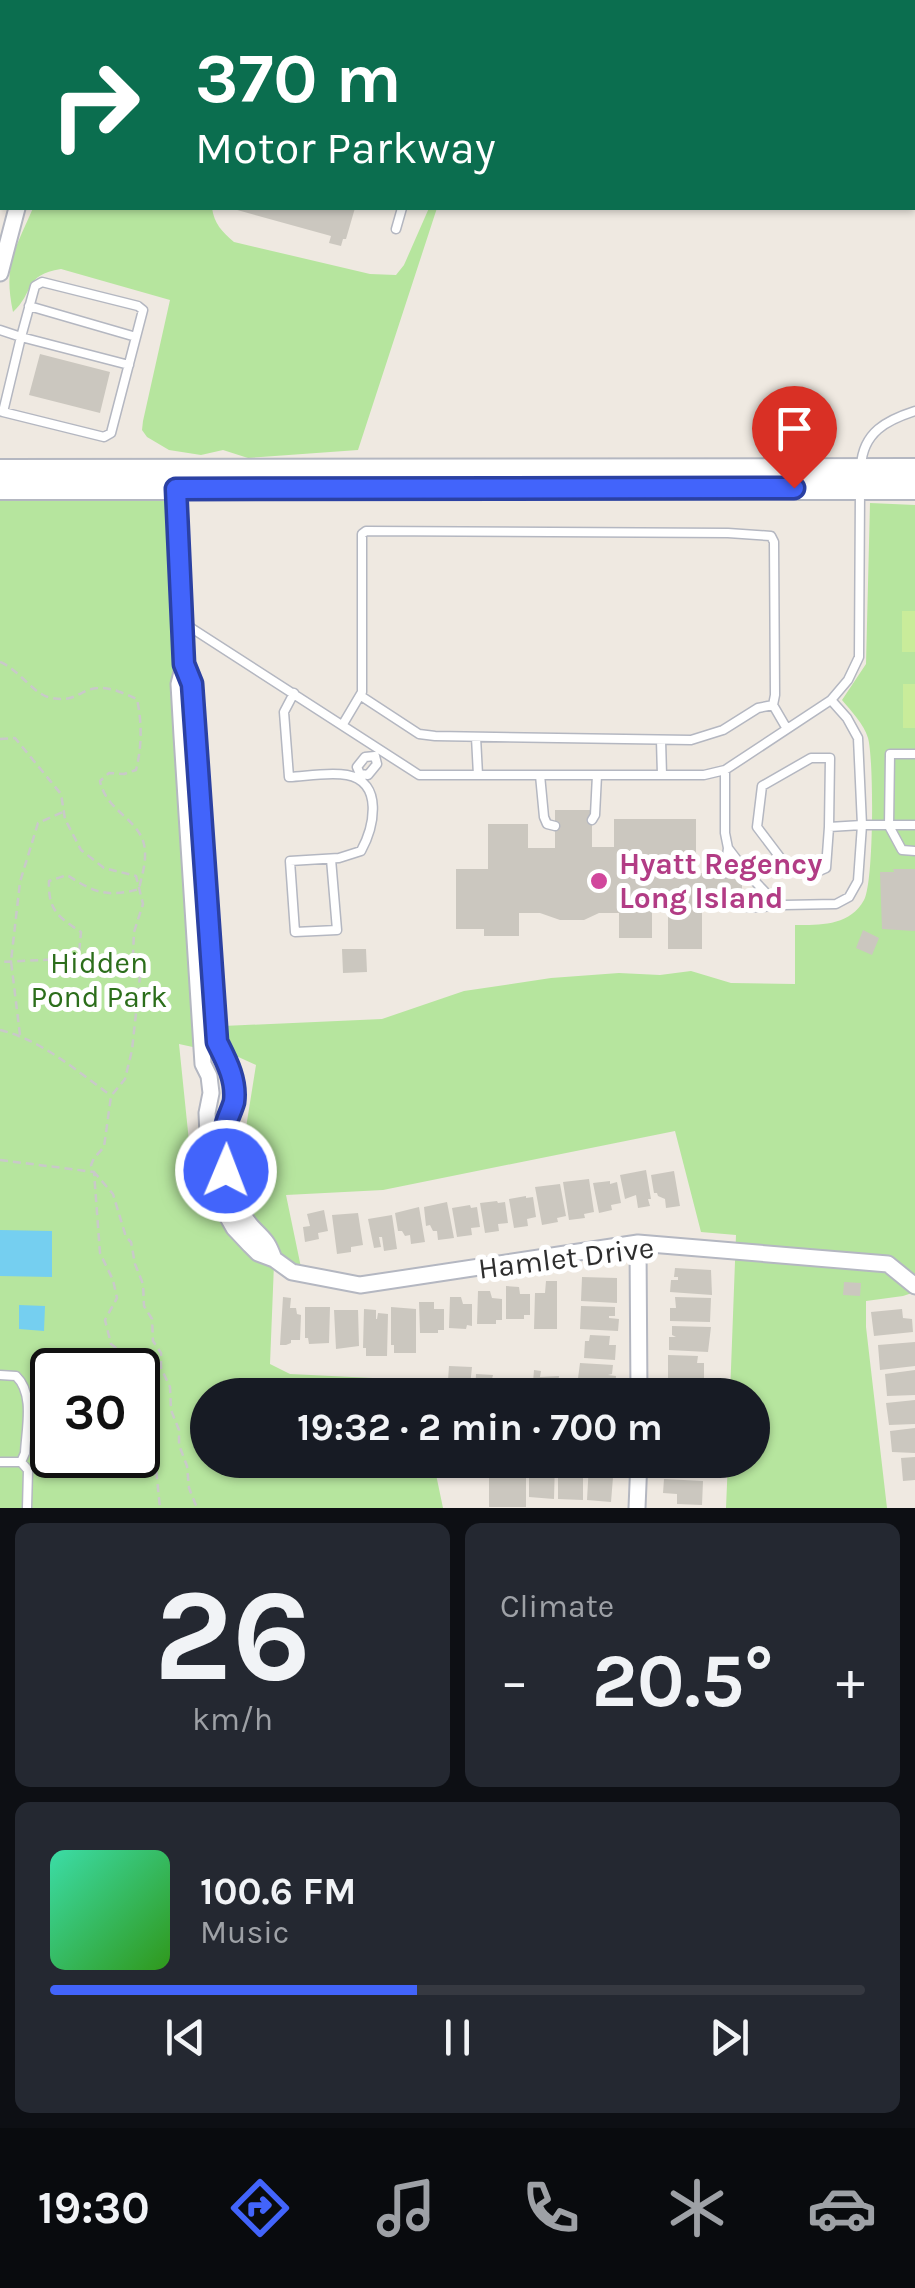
<!DOCTYPE html>
<meta charset="utf-8">
<style>
:root{--surface:#171b24;--page:#242831;--text:#f1f3f6;--muted:#9ea1a6;--line:#363941;--accent:#4264fb}
body{margin:0;font-family:Karla,sans-serif;background:var(--page);color:var(--text);height:100vh;display:flex;flex-direction:column;font-size:38px;white-space:nowrap}
*{box-sizing:border-box;margin:0}
p{font-size:32px;color:var(--muted)}
.icon{flex:none;width:55px;height:55px;fill:none;stroke:currentColor;stroke-width:2;stroke-linecap:round;stroke-linejoin:round}
.map{position:relative;height:1508px;overflow:hidden}
.sheet{display:flex;flex-direction:column;gap:15px;padding:15px;background:#0d0f14;flex:1}
.sheet>*{flex:none}
.guide{position:absolute;left:0px;top:0px;width:915px;height:210px;box-shadow:0 2px 8px #0004;background:#0b6e4f;color:#fff;overflow:hidden}
.speed{position:absolute;left:30px;top:1348px;display:flex;gap:20px;font-size:50px;font-weight:700;text-align:center}
.speed>*{display:grid;place-content:center;width:130px;height:130px;border-radius:50%;background:var(--surface);box-shadow:0 2px 8px #0004;line-height:1}
.speed .limit{border:5px solid #111;border-radius:15px;background:#fff;color:#111}
.pin{position:absolute;display:grid;place-items:center;width:85px;height:85px;color:#fff;margin:-102px -42px;border-radius:50% 50% 50% 0;rotate:-45deg;box-shadow:0 0 10px #0007}
.pin .icon{rotate:45deg}
.me{position:absolute;width:110px;margin:-55px;rotate:1deg;stroke-linejoin:round;filter:drop-shadow(0 0 8px #0008)}
.turn{display:flex;align-items:center;gap:35px;height:210px;padding:0 30px;font-size:45px}
.turn .icon{width:130px;height:130px;stroke-width:2.5}
.turn b{display:block;font-size:70px;line-height:85px}
.big{font-size:75px;font-weight:700;line-height:1.1}
.sheet .tile{flex:1;display:flex;flex-direction:column;justify-content:center;gap:15px;min-width:0;padding:0 35px;border-radius:15px;background:var(--page)}
.sheet .dial{align-items:center;gap:0}
.dial b{font-size:130px;line-height:1}
.song{display:flex;align-items:center;gap:30px}
.cover{width:120px;height:120px;border-radius:15px;background:linear-gradient(135deg,hsl(160 70% 55%),hsl(110 70% 35%))}
.played{height:10px;border-radius:5px;background:linear-gradient(90deg,var(--accent) 45%,var(--line) 45%)}
.keys{display:flex;justify-content:space-around;direction:ltr}
.heat{display:flex;justify-content:space-between;align-items:center;font-size:55px;direction:ltr}
.sheet .tiles{flex:1;display:grid;gap:15px;grid-template-columns:1fr 1fr}
.tile:last-child{grid-column:span 2}
.trip{position:absolute;left:190px;top:1378px;width:580px;height:100px;border-radius:50px;background:var(--surface);box-shadow:0 2px 8px #0004;font-weight:700;line-height:100px;text-align:center}
.tabs{display:flex;height:160px;justify-content:space-around;align-items:center;background:#090b0e;color:var(--muted)}
.tabs .icon{width:70px;height:70px}
.tabs .active{color:var(--accent)}
.tabs b{font-size:45px;color:var(--text)}
.map>svg:first-child{display:block}
.green{fill:#b6e59e;fill-rule:evenodd}
.pitch{fill:#c9ec9a}
.water{fill:#75cff0}
.building{fill:#cbc7bf}
.lines{fill:none;stroke-linecap:round;stroke-linejoin:round}
.service-casing{stroke:#b4b7c1;stroke-width:11}
.minor-casing{stroke:#b4b7c1;stroke-width:19}
.secondary-casing{stroke:#b4b7c1;stroke-width:24}
.path{stroke:#c9c9c9;stroke-width:2.5;stroke-dasharray:8 5;stroke-linecap:butt}
.service{stroke:#fff;stroke-width:8}
.minor{stroke:#fff;stroke-width:15}
.secondary{stroke:#fff;stroke-width:20}
.route-casing{stroke:#2b41a3;stroke-width:25}
.route{stroke:#4264fb;stroke-width:18}
.hotel-dot{fill:#d1479c;stroke:#fff;stroke-width:4}
.labels{text-anchor:middle;stroke-width:10;stroke-linejoin:round;paint-order:stroke}
.hotel-label{font-size:30px;font-weight:bold;fill:#b23c85;stroke:#fff;text-anchor:start}
.park-label{font-size:30px;fill:#2c6e1b;stroke:#fff}
.street-label{font-size:30px;fill:#2e2e2e;stroke:#fff}
</style>
<div class="map">
<svg width="915" height="1508" viewBox="0 0 915 1508">
<rect width="100%" height="100%" fill="#efe9e1"/>
<path class="green" d="M0 0H57L56 2H2V114H0Z
M250 0H444L443 2H260Z
M33 208H212C214 223 222 232 234 242L370 274 396 275 404 265 429 208H437L358 450 248 458 223 450 201 455 169 450 147 437 142 430 143 421 170 300 61 269C23 275 35 292 13 312 3 265 15 250 33 208Z
M0 489H175L202 1049 179 1044 195 1200 242 1197 241 1159 256 1065 234 1055 213 1035 223 1026 382 1019 464 991 551 978 619 973 660 975 691 971 731 983 795 984V925C820 925 850 926 864 900 874 883 874 759 868 738 864 724 851 711 842 700L866 664 870 503 915 505V1292L903 1296 866 1301V1327L887 1508H726L728 1460H752V1395H730L736 1235 701 1232 675 1131 383 1190 286 1195 303 1277 274 1264 270 1364 290 1374 414 1380 418 1395H208V1460H433L443 1508H0ZM52 1370H138V1455H52Z"/>
<path class="pitch" d="M902 611H915V652H902Z
M903 684H915V728H903Z"/>
<path class="water" d="M0 1230 52 1231V1277L0 1276Z
M19 1305 45 1306 44 1331 19 1329Z"/>
<path class="building" d="M230 208H355L346 239H343L341 246 329 243 331 236Z
M40 354 110 372 100 413 29 395Z
M555 810H592V847H614V819H696V873H742V889H711V901H702V949H668V908H652V938H619V913H599L584 920H560L540 913H519V936H484V929H456V869H488V824H528V848H555Z
M893 869H915V931L882 929 880 872H894Z
M863 930 879 938 872 955 856 948Z
M342 949H366L367 972 343 973Z
M646 1170 651 1199H648L650 1206 638 1208 636 1195 625 1199 620 1175Z
M674 1171 680 1206 666 1208 665 1199 658 1196 657 1193H654L651 1175Z
M589 1179 594 1212 584 1214 585 1218 569 1220 563 1182Z
M610 1181V1184L617 1182 621 1203 611 1205 612 1210 599 1213 593 1183Z
M560 1184 566 1216 557 1218 558 1222 542 1225 535 1187Z
M526 1196V1198L533 1197 536 1217 527 1219 528 1226 514 1228 509 1199Z
M497 1201 498 1203 505 1202 508 1223 498 1224 499 1231 485 1233 480 1203Z
M447 1202 454 1238 438 1240 437 1231H433L430 1225 426 1226 424 1207Z
M470 1205 471 1208 477 1207 480 1227 471 1228 472 1235 457 1237 452 1208Z
M419 1207 425 1242 411 1244 410 1235 405 1236 402 1231H398L395 1213Z
M324 1210 328 1231 318 1233 319 1239 305 1242 303 1227 310 1226 307 1214Z
M358 1213 363 1245 351 1247V1252L337 1254 332 1215Z
M392 1215 397 1249 384 1251 382 1237H379L381 1247 374 1248 368 1219Z
M675 1268 711 1270 712 1295 670 1292 671 1280H678V1277H674Z
M582 1277 617 1278V1303L581 1301Z
M546 1281H557V1329H534L535 1293H545Z
M844 1282 861 1283 860 1296 843 1295Z
M506 1286 519 1287 520 1294H530V1315H524V1319H506Z
M478 1291H490L492 1298 502 1299V1320H496V1324H477Z
M283 1297 291 1298 290 1308H296L297 1314 301 1315 300 1340H291V1343L286 1345H280Z
M450 1297H461L463 1304H472V1326L467 1325 466 1329 449 1328Z
M675 1297 711 1298 710 1322 670 1321V1308H676Z
M419 1302H434V1309H444V1330H438V1333H420Z
M581 1306 615 1307V1316H609V1318L619 1319 618 1331 580 1329Z
M305 1307H330L329 1343 309 1344 308 1338H305Z
M391 1307 416 1309V1353H394V1345H391Z
M364 1309 376 1310V1319H377L378 1313 388 1314 387 1356H366V1348H363Z
M902 1309 903 1318 912 1319 913 1332 874 1336 871 1312Z
M334 1310H358L359 1346 336 1349Z
M672 1326 711 1327 708 1352 669 1350V1337H676L672 1335Z
M590 1335 610 1336 609 1345H616L615 1360 584 1358 585 1341H589Z
M915 1342V1366L880 1370 878 1345Z
M668 1355 698 1356 697 1363H704V1380L668 1378Z
M580 1363 613 1365 612 1374 608 1375 616 1376 615 1388 577 1386Z
M449 1366 472 1367 470 1386H467V1391L461 1392V1395H447Z
M534 1370 541 1371 540 1377 559 1376 557 1395H532Z
M915 1370V1395L887 1396 885 1374Z
M476 1374 493 1375 492 1379H499V1395H475Z
M505 1378 529 1383 528 1395H504Z
M670 1383 707 1384V1395H674V1392L669 1391Z
M915 1400V1424L889 1425 886 1403Z
M915 1428V1453L892 1452 890 1431Z
M915 1457V1480L903 1481 901 1458Z
M489 1460H498L497 1475H500L501 1460H516L515 1477H518V1461H526V1507H489Z
M672 1460H706L704 1476 664 1475 665 1462H672Z
M529 1462H555L554 1499 529 1497Z
M558 1462H583V1500L558 1499Z
M589 1464 614 1465 611 1502 587 1500Z
M664 1479 703 1481 702 1505 677 1504V1494L663 1493Z"/>
<g class="lines">
<g class="service-casing">
<path id="service" d="M396 229 402 208
M29 306 136 337
M0 330 21 337 3 412 0 411
M3 412 104 437 111 433 143 310 138 306 42 282 35 286 21 337 129 365
M861 466C863 432 887 420 915 411
M182 622 419 775H704L725 770 831 700 848 680 859 657 860 490
M294 693 284 712 289 777C307 776 329 772 347 775 384 782 374 827 361 851L339 858 290 861 295 932 337 930 331 859
M361 696 419 734 435 736 691 740 723 730 758 708 773 705
M343 724 362 692V534L366 531 728 533 771 536 774 542 775 695 773 705 787 729
M476 737 478 775
M661 740 662 775
M915 754H890L889 826 902 850 915 851
M725 770V833L728 848 747 873 769 896 784 905 836 904 849 897 858 881 862 825H915
M540 775 544 817 547 824 555 826
M357 778 360 774 357 767 365 757 375 756 377 764 368 775 360 774
M592 820 595 815 597 775
M829 827 826 868 810 875 785 864 757 827 762 786 811 758H830L829 827 862 825 858 738 847 718 831 700
M725 873 728 848
M725 889C732 915 763 906 784 905
M0 1375 16 1376C35 1394 26 1429 25 1453L21 1462
M0 1462H21L28 1470 27 1508"/>
</g>
<g class="minor-casing">
<path id="minor" d="M198 0 208 2
M70 2V0
M0 273 17 208
M175 481 184 664 179 684 182 736 203 1064 209 1076 211 1093 207 1113 209 1159 217 1198 234 1228 250 1245 258 1253 274 1259 292 1272 360 1285 638 1243 888 1264 915 1286
M184 665 192 684 217 1042C226 1060 237 1080 234 1101 233 1107 230 1111 228 1116 223 1134 221 1153 226 1171 230 1190 239 1213 252 1227 265 1241 267 1240 274 1259
M638 1243 639 1395
M637 1508 639 1460"/>
</g>
<g class="secondary-casing">
<path id="secondary" d="M0 470 915 469
M0 489H915"/>
</g>
<path class="path" d="M0 662C19 669 33 695 52 698 76 703 80 689 98 688 111 687 125 694 137 699 142 723 142 746 136 770L124 774 109 773 100 781C107 815 147 820 145 856 145 867 141 879 139 889 107 898 93 892 67 875L49 881C48 910 58 917 81 932L79 953 63 959 0 962
M0 739 15 738 61 794 65 819 81 850 104 868 136 876 143 904 134 932 133 955 140 976 132 1050 125 1079 111 1096 104 1147 94 1158 91 1165 94 1172 113 1194 126 1237 131 1242 135 1264 143 1284 144 1306 152 1319 153 1341 161 1353V1368L170 1387 171 1410 179 1430V1445L187 1466 189 1488 197 1508
M0 1030C41 1040 76 1070 110 1095
M20 1035 11 961 20 882 38 823 63 812
M0 1160 94 1172 100 1253 113 1280 117 1298 105 1320 111 1344 135 1363 149 1400 160 1508"/>
<use href="#service" class="service"/>
<use href="#minor" class="minor"/>
<use href="#secondary" class="secondary"/>
</g>
<g class="lines">
<g class="route-casing">
<path id="route" d="M226 1171C223 1155 223 1140 226 1124 228 1117 232 1109 234 1102 237 1080 226 1060 217 1042L192 684 184 664 176 489 794 488"/>
</g>
<use href="#route" class="route"/>
</g>
<circle class="hotel-dot" cx="599" cy="881" r="10"/>
<g class="labels">
<g class="hotel-label">
<text x="619" y="874">Hyatt Regency<tspan x="619" dy="34">Long Island</tspan></text>
</g>
<g class="park-label">
<text x="99" y="973">Hidden<tspan x="99" dy="34">Pond Park</tspan></text>
</g>
<g class="street-label">
<text transform="translate(566 1258) rotate(-7)" y="10">Hamlet Drive</text>
</g>
</g>
</svg>
<div class="speed"><div class="limit">30</div></div>
<div class="pin" style="left:794px;top:488px;background:#d93025"><svg class="icon" aria-label="arrive" viewBox="0 0 24 24"><path d="M6 21V4h12l-3 4 3 4H6"/></svg></div>
<svg class="me" style="left:226px;top:1171px" viewBox="-20 -20 40 40"><circle r="17" fill="#4264fb" stroke="#fff" stroke-width="3"/><path d="M0-11L8 9 0 5-8 9z" fill="#fff"/></svg>
<div class="trip">19:32 · 2 min · 700 m</div>
<div class="guide">
<div class="turn"><svg class="icon" aria-label="right" viewBox="0 0 24 24"><path d="M7 20v-9h11M14 6l5 5-5 5"/></svg><div><b>370 m</b>Motor Parkway</div></div>
</div>
</div>
<section class="sheet">
<div class="tiles">
<div class="tile dial"><b>26</b><p>km/h</p></div>
<div class="tile"><p>Climate</p>
<div class="heat"><a>−</a><b class="big">20.5°</b><a>+</a></div>
</div>
<div class="tile">
<div class="song"><i class="cover"></i><div><b>100.6 FM</b><p>Music</p></div></div>
<div class="played"></div>
<div class="keys"><svg class="icon" aria-label="previous" viewBox="0 0 24 24"><path d="M18 5L8 12l10 7zM5 5v14"/></svg><svg class="icon" aria-label="pause" viewBox="0 0 24 24"><path d="M8 5v14M16 5v14"/></svg><svg class="icon" aria-label="next" viewBox="0 0 24 24"><path d="M6 5l10 7-10 7zM19 5v14"/></svg></div>
</div>
</div>
</section>
<nav class="tabs">
<b>19:30</b>
<svg class="icon active" aria-label="directions" viewBox="0 0 24 24"><path d="M12 3l9 9-9 9-9-9zM9 14v-3h6M13 9l2 2-2 2"/></svg>
<svg class="icon" aria-label="music" viewBox="0 0 24 24"><path d="M9 18V5l10-2v13"/><circle cx="6" cy="18" r="3"/><circle cx="16" cy="16" r="3"/></svg>
<svg class="icon" aria-label="phone" viewBox="0 0 24 24"><path d="M5 4h4l2 5-3 2q2 4 5 5l2-3 5 2v4C11 20 4 13 5 4z"/></svg>
<svg class="icon" aria-label="climate" viewBox="0 0 24 24"><path d="M12 3v18M4 7l16 10M4 17L20 7"/></svg>
<svg class="icon" aria-label="car" viewBox="0 0 24 24"><path d="M5 17H2v-5l4-1 3-4h7l3 4 3 1v5h-3M9 17h6M6 11h13"/><circle cx="7" cy="17" r="2"/><circle cx="17" cy="17" r="2"/></svg>
</nav>
